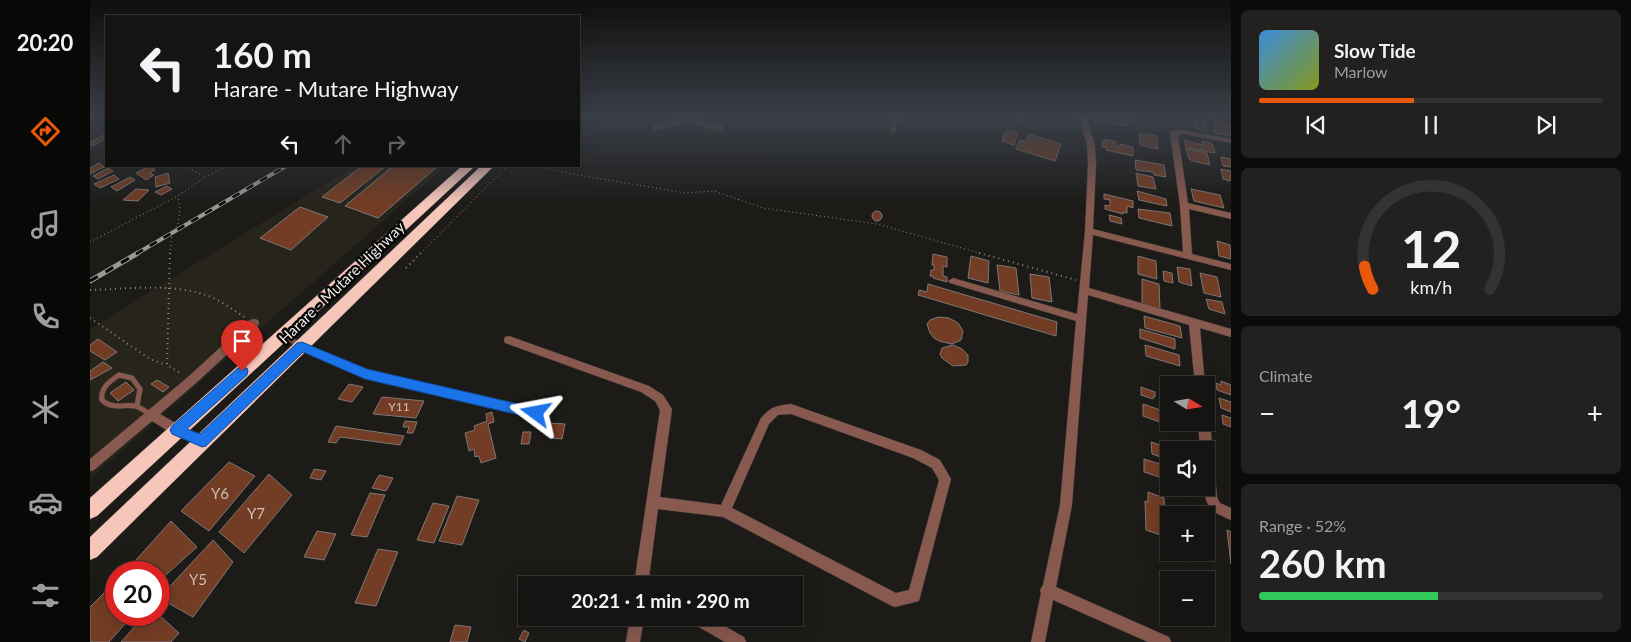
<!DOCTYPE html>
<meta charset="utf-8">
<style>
:root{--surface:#151412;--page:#222120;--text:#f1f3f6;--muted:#9d9e9f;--line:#343332;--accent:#ea580c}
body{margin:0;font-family:Lato,sans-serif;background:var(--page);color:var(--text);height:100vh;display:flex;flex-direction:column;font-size:19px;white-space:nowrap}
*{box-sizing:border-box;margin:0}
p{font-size:16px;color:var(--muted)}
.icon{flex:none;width:28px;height:28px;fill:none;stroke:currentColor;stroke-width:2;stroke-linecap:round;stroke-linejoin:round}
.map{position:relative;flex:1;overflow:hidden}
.panel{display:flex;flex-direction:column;gap:10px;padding:10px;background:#0c0b0a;width:400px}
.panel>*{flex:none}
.banner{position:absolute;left:15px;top:15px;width:475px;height:152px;border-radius:0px;box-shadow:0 5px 20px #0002,0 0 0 1px var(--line);background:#151412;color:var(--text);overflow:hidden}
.needle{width:32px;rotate:101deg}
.controls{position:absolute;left:1070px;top:376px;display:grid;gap:10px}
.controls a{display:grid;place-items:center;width:55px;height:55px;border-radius:0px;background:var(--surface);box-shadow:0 5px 20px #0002,0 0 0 1px var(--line);font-size:25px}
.speed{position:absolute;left:15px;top:561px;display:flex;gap:10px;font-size:25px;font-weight:700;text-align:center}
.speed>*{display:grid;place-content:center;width:65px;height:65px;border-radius:50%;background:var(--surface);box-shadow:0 5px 20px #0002,0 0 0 1px var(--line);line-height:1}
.speed .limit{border:8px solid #d22;background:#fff;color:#111}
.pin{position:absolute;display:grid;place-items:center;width:42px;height:42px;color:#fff;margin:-51px -21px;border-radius:50% 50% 50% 0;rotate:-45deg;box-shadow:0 0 5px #0007}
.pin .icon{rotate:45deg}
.me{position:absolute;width:55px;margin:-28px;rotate:283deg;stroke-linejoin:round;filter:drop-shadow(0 0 4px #0008)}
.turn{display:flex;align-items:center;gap:18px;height:105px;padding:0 25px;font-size:22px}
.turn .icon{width:65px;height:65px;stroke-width:2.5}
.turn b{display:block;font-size:35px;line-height:42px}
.lanes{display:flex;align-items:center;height:48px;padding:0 25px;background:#0003;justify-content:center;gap:25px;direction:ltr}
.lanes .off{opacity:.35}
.big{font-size:38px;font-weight:700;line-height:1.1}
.panel .tile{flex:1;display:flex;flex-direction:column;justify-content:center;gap:8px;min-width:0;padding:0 18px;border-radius:8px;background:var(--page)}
.panel .dial{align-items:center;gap:0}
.dial svg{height:130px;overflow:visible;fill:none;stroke:var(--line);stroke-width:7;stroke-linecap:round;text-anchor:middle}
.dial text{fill:var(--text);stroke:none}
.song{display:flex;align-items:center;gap:15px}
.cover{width:60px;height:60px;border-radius:8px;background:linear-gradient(135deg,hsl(210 70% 55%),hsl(70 70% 35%))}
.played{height:5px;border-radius:2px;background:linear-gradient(90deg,var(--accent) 45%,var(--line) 45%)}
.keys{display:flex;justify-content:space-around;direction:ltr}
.heat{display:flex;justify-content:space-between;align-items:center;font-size:28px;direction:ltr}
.charge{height:8px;border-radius:4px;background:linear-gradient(90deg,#34c759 52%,var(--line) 0)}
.trip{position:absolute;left:428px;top:576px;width:285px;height:50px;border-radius:0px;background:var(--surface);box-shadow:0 5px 20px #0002,0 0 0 1px var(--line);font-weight:700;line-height:50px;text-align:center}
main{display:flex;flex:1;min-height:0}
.tabs{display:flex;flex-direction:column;width:90px;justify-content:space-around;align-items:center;background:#080807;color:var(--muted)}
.tabs .icon{width:35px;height:35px}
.tabs .active{color:var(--accent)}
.tabs b{font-size:22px;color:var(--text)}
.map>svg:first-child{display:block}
.built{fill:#27241b}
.building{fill:#733c24;stroke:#7d7877}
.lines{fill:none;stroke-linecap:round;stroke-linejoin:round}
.lane-far1-casing{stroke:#393835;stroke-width:5}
.lane-casing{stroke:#393835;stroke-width:6}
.street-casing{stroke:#393835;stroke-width:1}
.highway-casing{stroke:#393835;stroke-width:1}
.path-far1{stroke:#8c8b88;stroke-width:1;stroke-dasharray:1 3;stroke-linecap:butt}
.path{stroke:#8c8b88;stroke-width:2;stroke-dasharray:1 4;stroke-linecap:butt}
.lane-far1{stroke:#88594e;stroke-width:4}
.lane{stroke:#88594e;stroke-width:5}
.street{fill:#88594e;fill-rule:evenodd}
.highway{fill:#f6c6ba;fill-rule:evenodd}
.rail-far1-casing{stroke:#999895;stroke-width:4}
.rail-casing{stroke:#999895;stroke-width:5}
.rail-far1{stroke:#070605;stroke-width:2.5;stroke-dasharray:8;stroke-linecap:butt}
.rail{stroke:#070605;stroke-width:3;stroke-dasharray:9;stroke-linecap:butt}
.route{fill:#1a73e8;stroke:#114b97}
.labels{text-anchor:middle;stroke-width:5;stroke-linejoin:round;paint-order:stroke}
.number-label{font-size:12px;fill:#cebfb8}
.street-label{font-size:15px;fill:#ecebe9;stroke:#070605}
.near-number-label{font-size:15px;fill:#cebfb8}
</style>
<main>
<nav class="tabs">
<b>20:20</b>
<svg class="icon active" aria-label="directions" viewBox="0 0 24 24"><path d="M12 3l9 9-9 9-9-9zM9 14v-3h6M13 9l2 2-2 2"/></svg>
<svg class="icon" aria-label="music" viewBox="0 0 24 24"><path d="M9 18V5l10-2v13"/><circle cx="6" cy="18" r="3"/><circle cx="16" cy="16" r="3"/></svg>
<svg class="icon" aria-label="phone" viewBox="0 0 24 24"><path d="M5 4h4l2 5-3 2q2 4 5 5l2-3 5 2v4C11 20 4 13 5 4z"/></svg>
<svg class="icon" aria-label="climate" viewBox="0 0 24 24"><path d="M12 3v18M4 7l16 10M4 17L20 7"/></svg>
<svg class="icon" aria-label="car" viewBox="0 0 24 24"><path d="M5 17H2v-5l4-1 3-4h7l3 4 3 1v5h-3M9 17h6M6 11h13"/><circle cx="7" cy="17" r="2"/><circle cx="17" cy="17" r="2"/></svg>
<svg class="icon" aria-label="filters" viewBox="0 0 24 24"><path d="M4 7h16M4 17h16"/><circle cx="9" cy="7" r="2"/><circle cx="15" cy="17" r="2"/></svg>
</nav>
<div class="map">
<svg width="1141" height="642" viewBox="0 0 1141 642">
<rect width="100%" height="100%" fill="#1c1b18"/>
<path class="built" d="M264 166H355L0 479V329Z"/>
<path class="building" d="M595 116H597L633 127 630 131 599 121 564 130 561 126 592 118Z
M1005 116 1035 118 1039 120V125L1036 124V126L1005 120Z
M1123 120 1138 123V126L1141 127V136L1124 133V129H1126Z
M1104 121 1115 123 1117 132 1104 127Z
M916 130 928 133 924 145 912 141Z
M1051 133 1067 136 1068 149 1050 145 1049 134 1052 135Z
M16 134V139L2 146 0 145V142Z
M939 134 971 144 965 161 926 149 930 140 936 142Z
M1015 139 1026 142V146L1030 147V144L1043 147V156L1016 150V147H1012V141L1015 142Z
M1094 140 1113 145 1112 141 1122 143 1125 153 1096 148Z
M1096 149 1117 153 1120 165 1103 161 1099 159Z
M1131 157 1141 159V167L1133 166Z
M1045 160 1074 165 1076 177 1064 175 1063 172 1046 170Z
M9 163 14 167 0 174V168Z
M60 166 65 170 59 173 64 175 56 180 46 173Z
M272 166H296L250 203 232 197Z
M303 166H348L288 218 255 206Z
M18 168 23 171 8 179 3 176Z
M1131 169 1141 171 1140 181 1133 179Z
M78 173 80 183 66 187 65 177Z
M1046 173 1063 177 1066 189 1048 186Z
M24 175 29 179 10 188 4 184Z
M40 177 45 180 27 191 21 187Z
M77 186 82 189 71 195 65 192Z
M46 189 59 190 48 201 33 200Z
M1101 189 1130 195 1134 208 1104 201Z
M1047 191 1076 199 1077 206 1049 200Z
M1014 194 1043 201V208L1037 206V213L1033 212V214L1015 209V205L1020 206V200L1014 199Z
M210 207 238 217 201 250 170 238Z
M1048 209 1080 213 1082 226 1049 218Z
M782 216a5 5 0 1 1 10 0a5 5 0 1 1-10 0Z
M1019 215 1031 218 1032 224 1020 221Z
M1127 241 1140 245 1141 259 1129 256Z
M843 254 857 257V267L853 266V276L857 277V282L843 278V276H840L841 270H844V265H842Z
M881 256 899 261 898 283 878 278Z
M1048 256 1066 261 1067 279 1048 274Z
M907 265 926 268 929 295 910 291Z
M1087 267 1100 269 1102 286 1089 282Z
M1073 271 1082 273 1083 283 1074 281Z
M1110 273 1127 277 1131 297 1114 293Z
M940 274 959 277 962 302 942 298Z
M1052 279 1069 284 1070 309 1052 303Z
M838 284 967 322 966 336 828 295 829 290 837 292Z
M1116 299 1132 302 1135 314 1119 309Z
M1054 316 1090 326 1092 338 1055 328Z
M848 317 859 318 868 323 873 331 871 340 862 344 849 341 844 338 840 333 837 324 840 320Z
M1050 329 1085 339V349L1050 338Z
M8 339 27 352 15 360 0 351V345Z
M863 345 872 349 878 355V362L876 365 863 366 852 358 850 354 852 348Z
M1055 345 1089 355 1090 366 1056 356Z
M13 362 22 368 0 380V371Z
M67 380 79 387 73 392 61 384Z
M1131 381 1141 385V395L1127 390 1126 383 1131 385Z
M36 382 44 390 28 401 20 393Z
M259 384 273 387 262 402 248 399Z
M1051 387 1065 392V397H1063V399L1051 395Z
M292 397 334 401 326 418 283 414Z
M1129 398 1141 402V412L1131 408Z
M1053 404 1079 413V422L1094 423 1095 431 1053 416Z
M402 412 404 422 398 424 406 458 391 463 389 456 385 457 384 449 379 451 375 433 385 430 384 426 397 421 396 414Z
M1132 415 1141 418V427L1133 424Z
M315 421 327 422 323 433H317L319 427H313Z
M458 423 475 424 472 439 462 438 463 433H455Z
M246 426 314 436 310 445 250 437 246 443 238 442Z
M433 432H441L439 444H431Z
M1061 442 1085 450H1079V460L1062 454Z
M1054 459 1079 467V480L1054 472Z
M139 462 165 476 119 531 91 511Z
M224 469 236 471 231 480 220 478Z
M179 474 202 495 154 553 129 532Z
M289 475 303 478 296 491 282 488Z
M1058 492 1074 498 1075 518 1079 519V538L1056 530 1055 501 1058 502Z
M280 493 295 495 277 537 261 535Z
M367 496 389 500 372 545 349 541Z
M343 503 359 506 344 543 327 540Z
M81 521 107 547 69 581V572H41L37 570Z
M1137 530 1141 532V564Z
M227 531 246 534 234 560 214 557Z
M123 540 143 562 103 617 69 598Z
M288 549 308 552 286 606 265 603Z
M24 583 26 585V615H43L19 642H0V607Z
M55 615H69L89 633 81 642H31Z
M365 625 381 627 377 642H360Z
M434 630 439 633 435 642 429 639Z"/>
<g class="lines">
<g class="lane-far1-casing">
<path id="lane-far1" d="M803 131 805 116"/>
</g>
<g class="lane-casing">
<path id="lane" d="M192 336 275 374 447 413
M47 406 50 389 42 378 29 375C20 381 10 388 12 400 22 410 33 404 45 406 50 407 55 411 60 414"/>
</g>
<g class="street-casing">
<path id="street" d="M4 116H13L16 117V122Z
M989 116H996L1005 145 1006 164 1003 229 1093 252 1090 205 1080 133 1081 131 1093 130 1141 139V143L1093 134 1088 135 1098 203 1141 213V219L1099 209 1102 254 1141 264V270L1003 235 999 288 1141 329V337L1110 328 1115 385H1105L1099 325 998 295 982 505 966 587 1079 637 1081 642H1058L963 600 955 642H941L951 593 950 590 953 585 970 505 986 321 860 283 858 281 863 278 987 314 995 231 998 164 997 145Z
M164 319 168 320 169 323 168 326 106 383 70 414 91 426 115 437 117 441 115 445 111 446 107 445 83 434 62 421 4 470 0 471V459L98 377 160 320Z
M419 336 559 386 573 395 582 409 570 497 631 505 671 418C682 406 686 406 701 404L831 450 850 460 861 479 829 601 805 607 800 605 633 517 568 509 558 585H544L570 410 565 401 551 392 415 343 414 340 415 337ZM701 414 823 458 842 468 849 480 819 590 806 593 642 508 679 424 688 415Z
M1116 418 1120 422 1127 497 1130 503 1141 508V520C1122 512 1116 509 1114 488H1116V450H1110L1108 422H1116Z
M540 618H554L550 642H536Z
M600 618H620L654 637 656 642H635L602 623Z"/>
</g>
<g class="highway-casing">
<path id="highway" d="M372 166H385L7 516 0 519V498Z
M391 166H404L7 557 0 560V537Z"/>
</g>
<path class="path-far1" d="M95 166 115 177
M448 166 477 173 595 193 624 191 673 208 787 224 893 254
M0 242 88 196 115 177 138 166
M80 254 82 233 88 224 90 210 88 196
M330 254 417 166"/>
<path class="path" d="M80 253 77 365 92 374
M889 253 986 280
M316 268 331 253
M0 290C38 289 79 283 116 295 130 300 143 310 156 318
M0 318 60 359 76 365"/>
<use href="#lane-far1" class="lane-far1"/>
<use href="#lane" class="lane"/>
<use href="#street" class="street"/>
<use href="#highway" class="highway"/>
<g class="rail-far1-casing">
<path id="rail-far1" d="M46 254 196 166"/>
</g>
<g class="rail-casing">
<path id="rail" d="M0 281 48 253"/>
</g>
<use href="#rail-far1" class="rail-far1"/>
<use href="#rail" class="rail"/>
</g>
<linearGradient id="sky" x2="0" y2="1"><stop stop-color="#0f0f0d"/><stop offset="0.57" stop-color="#3a3f48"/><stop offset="1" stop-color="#3a3f48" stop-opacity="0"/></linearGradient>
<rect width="1141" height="205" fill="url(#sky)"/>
<path class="route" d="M212 342 277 369 446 408 451 409 453 413 451 417 446 419 275 379 213 352 116 446 112 447 82 434 80 430 82 426 148 368H157L158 371 157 375 97 429 110 434 207 343Z"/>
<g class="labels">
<g class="number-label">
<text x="309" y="411">Y11</text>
</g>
<g class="street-label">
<text transform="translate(252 283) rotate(-44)" y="5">Harare - Mutare Highway</text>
</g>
<g class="near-number-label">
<text x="130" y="499">Y6</text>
<text x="166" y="519">Y7</text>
<text x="108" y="585">Y5</text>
</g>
</g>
</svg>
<div class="controls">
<a><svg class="needle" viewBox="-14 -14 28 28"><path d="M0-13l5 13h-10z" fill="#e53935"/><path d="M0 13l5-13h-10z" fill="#9d9e9f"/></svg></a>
<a><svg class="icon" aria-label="sound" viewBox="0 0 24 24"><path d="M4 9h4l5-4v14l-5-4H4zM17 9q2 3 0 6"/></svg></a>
<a>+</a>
<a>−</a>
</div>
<div class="speed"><div class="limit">20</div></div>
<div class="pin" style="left:152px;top:371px;background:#d93025"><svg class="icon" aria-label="arrive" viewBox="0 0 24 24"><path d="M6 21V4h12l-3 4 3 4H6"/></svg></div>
<svg class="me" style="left:446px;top:413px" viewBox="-20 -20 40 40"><path d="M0-17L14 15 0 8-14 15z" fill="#1a73e8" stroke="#fff" stroke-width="4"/></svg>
<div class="trip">20:21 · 1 min · 290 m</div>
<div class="banner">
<div class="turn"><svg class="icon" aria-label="left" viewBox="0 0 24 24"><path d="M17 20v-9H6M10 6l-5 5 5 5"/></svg><div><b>160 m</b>Harare - Mutare Highway</div></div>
<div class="lanes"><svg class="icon" aria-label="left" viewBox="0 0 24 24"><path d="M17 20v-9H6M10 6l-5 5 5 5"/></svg><svg class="icon off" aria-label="ahead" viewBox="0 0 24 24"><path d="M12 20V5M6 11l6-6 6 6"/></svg><svg class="icon off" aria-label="right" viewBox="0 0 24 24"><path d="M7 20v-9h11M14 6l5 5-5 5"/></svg></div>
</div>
</div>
<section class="panel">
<div class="tile">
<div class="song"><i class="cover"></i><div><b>Slow Tide</b><p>Marlow</p></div></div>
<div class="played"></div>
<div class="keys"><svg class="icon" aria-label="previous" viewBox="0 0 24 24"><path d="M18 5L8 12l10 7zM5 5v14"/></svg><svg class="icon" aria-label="pause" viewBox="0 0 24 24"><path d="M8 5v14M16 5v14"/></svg><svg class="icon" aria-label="next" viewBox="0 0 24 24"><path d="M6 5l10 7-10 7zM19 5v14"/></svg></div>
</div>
<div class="tile dial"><svg viewBox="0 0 100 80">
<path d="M14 69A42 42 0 1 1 86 69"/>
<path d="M14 69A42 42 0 0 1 9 55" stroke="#ea580c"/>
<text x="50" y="56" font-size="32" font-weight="700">12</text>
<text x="50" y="72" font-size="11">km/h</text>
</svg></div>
<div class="tile"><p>Climate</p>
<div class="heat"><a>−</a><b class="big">19°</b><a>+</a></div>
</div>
<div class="tile"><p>Range · 52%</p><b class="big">260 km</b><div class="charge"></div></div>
</section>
</main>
